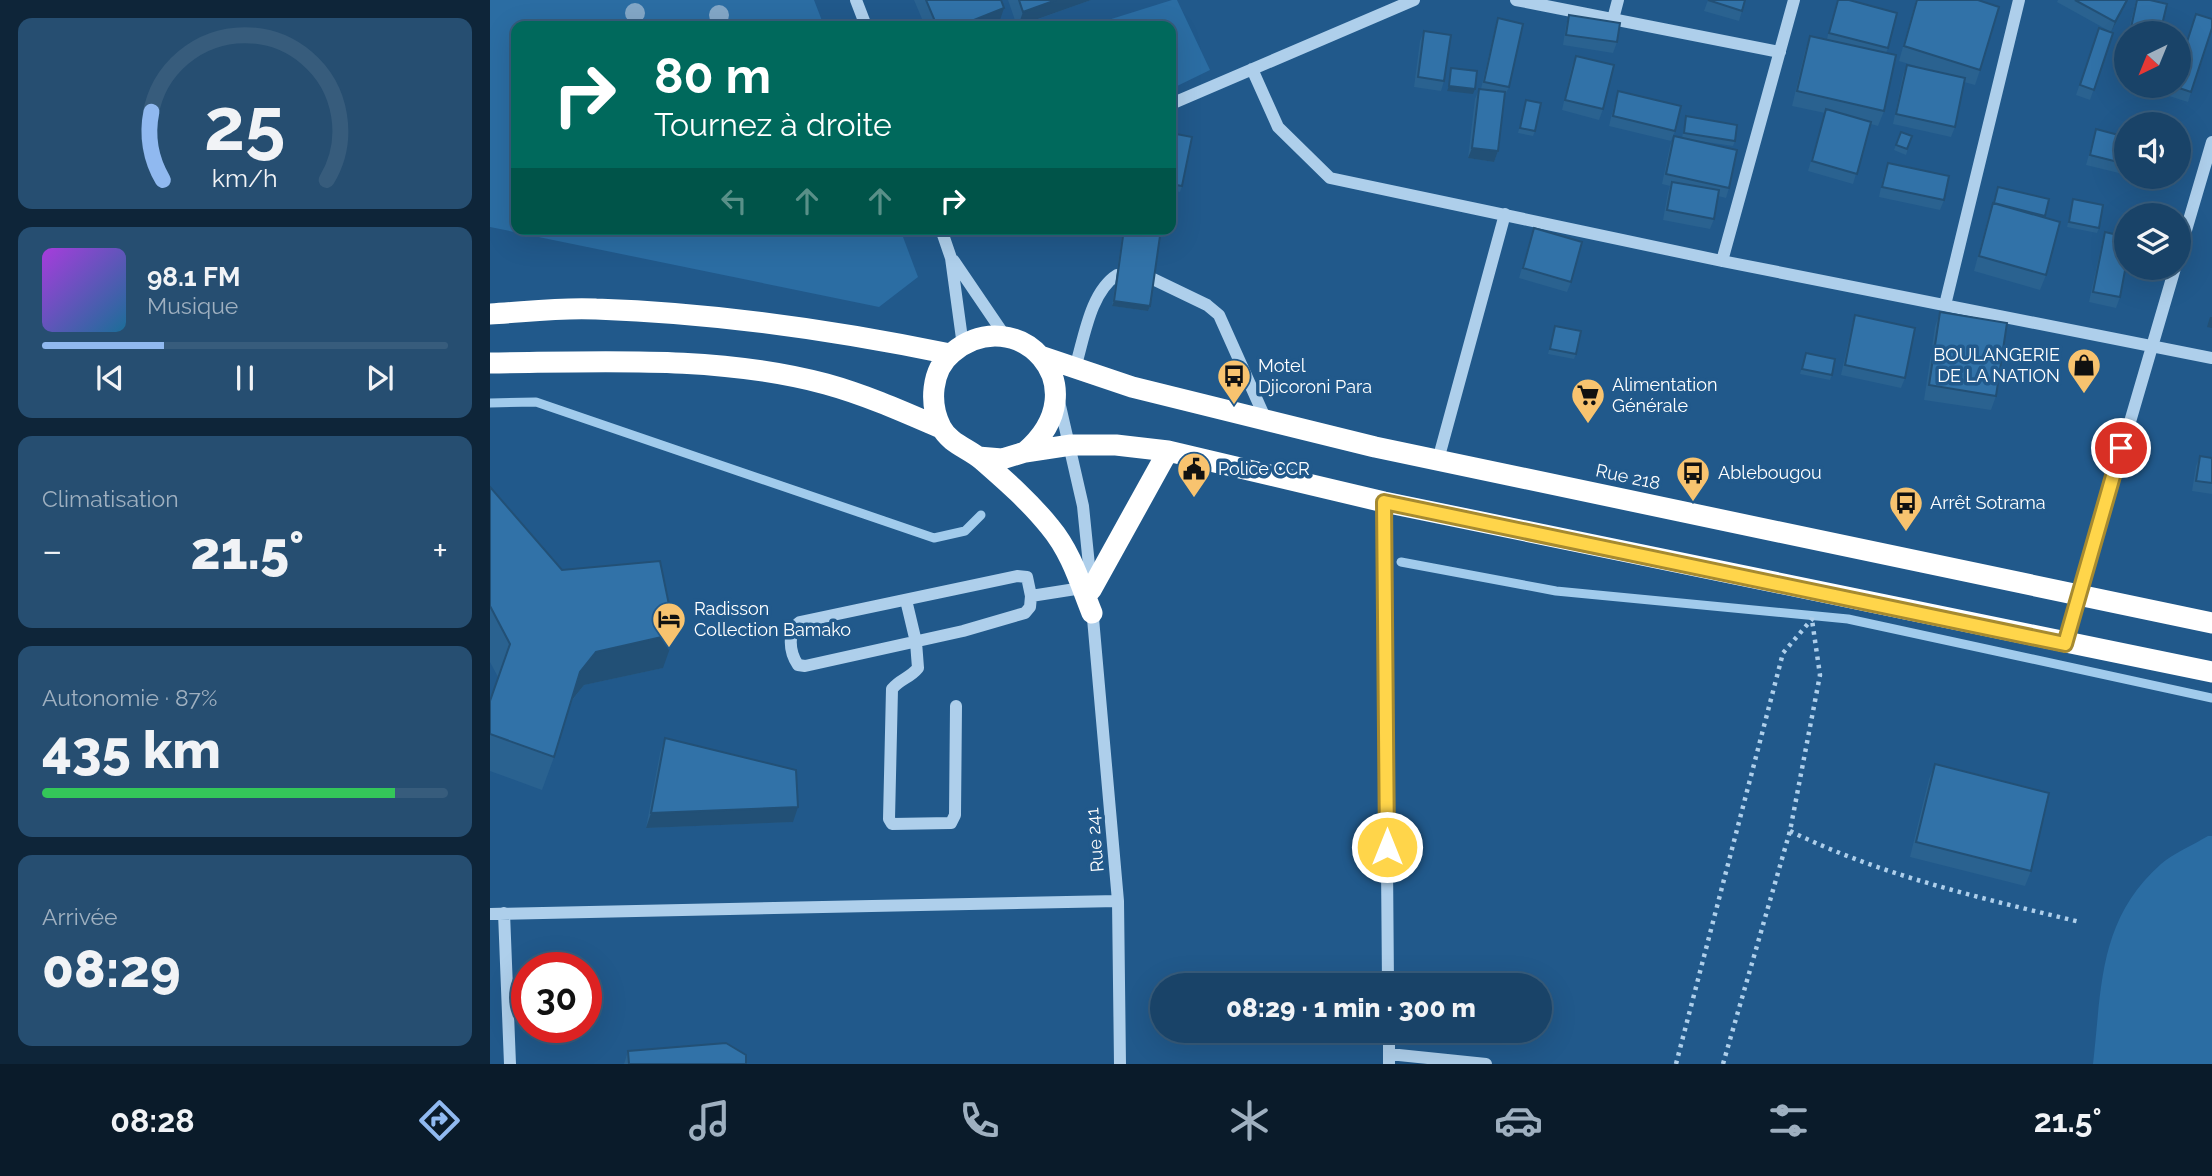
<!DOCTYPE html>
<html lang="fr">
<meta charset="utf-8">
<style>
:root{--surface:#194368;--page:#264e71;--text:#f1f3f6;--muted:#9fb0c0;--line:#375c7c;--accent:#90b9f0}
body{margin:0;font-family:Raleway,sans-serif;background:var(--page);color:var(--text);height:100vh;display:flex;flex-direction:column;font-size:26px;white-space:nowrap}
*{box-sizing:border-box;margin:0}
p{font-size:23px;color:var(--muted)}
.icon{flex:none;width:38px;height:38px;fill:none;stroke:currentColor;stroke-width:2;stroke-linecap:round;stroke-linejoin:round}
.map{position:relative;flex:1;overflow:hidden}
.side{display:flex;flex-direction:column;gap:18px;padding:18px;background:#0e2539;width:490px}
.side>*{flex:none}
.top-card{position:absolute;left:21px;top:21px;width:665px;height:214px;border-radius:14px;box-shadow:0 7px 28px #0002,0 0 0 2px var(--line);background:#00695c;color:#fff;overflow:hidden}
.needle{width:46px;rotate:223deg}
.controls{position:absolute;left:1624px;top:21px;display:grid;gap:14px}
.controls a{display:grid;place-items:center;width:77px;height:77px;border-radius:50%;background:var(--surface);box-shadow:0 7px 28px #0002,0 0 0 2px var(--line);font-size:35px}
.speed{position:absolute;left:21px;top:952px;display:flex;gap:14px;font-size:35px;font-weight:700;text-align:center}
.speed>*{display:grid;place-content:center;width:91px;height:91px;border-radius:50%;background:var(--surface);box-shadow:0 7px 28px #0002,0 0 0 2px var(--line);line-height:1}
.speed .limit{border:10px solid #d22;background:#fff;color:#111}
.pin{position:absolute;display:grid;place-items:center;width:60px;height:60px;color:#fff;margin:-30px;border:4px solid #fff;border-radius:50%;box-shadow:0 2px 7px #0007}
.me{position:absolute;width:77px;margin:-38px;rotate:0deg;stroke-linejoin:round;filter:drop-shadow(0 0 5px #0008)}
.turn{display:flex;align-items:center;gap:24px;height:147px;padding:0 28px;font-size:32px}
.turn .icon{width:91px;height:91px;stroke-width:2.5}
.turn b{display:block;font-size:49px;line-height:60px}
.lanes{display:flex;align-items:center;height:66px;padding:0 28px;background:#0003;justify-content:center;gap:35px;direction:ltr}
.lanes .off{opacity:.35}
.big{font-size:52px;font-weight:800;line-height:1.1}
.side .widget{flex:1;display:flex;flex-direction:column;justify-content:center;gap:10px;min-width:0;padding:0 24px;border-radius:14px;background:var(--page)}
.side .dial{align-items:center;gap:0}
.dial svg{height:182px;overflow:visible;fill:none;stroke:var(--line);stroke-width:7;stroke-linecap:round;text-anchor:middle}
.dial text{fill:var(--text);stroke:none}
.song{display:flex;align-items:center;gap:21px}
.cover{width:84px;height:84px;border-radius:10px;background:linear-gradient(135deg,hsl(280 70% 55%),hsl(200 70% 35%))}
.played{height:7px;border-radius:4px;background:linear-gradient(90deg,var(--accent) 30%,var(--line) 30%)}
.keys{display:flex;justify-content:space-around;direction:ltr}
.heat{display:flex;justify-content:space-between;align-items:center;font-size:38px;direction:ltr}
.charge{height:10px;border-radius:5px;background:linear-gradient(90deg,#34c759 87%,var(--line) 0)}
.trip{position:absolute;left:660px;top:973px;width:402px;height:70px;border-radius:35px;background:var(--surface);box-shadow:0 7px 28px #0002,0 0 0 2px var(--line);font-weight:800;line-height:70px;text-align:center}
.menu{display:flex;height:112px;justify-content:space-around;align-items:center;background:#0a1b2a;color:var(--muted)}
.menu .icon{width:49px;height:49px}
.menu .on{color:var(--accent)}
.menu b{font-size:32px;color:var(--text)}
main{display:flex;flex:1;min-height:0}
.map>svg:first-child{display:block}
.green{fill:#2b6da3}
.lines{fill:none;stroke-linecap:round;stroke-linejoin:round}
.stream{stroke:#a1cbec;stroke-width:9}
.path{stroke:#aecfeb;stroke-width:4.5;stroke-dasharray:3.5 5;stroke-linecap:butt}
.minor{stroke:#aecfeb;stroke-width:12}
.highway{stroke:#fff;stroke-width:21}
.tree{fill:#83a7c7}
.wall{fill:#2a6290}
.shaded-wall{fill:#225076}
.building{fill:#3172a8;stroke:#225076;stroke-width:2}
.route-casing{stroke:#a68a30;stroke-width:18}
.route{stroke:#ffd54a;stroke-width:12}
.labels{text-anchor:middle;stroke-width:7;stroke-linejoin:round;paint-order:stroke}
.poi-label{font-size:18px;fill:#fff;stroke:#21598b;text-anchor:start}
.street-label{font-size:18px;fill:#fff;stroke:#21598b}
</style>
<main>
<section class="side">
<div class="widget dial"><svg viewBox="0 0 100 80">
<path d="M14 69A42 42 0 1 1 86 69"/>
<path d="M14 69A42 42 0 0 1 9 39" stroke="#90b9f0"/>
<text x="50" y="56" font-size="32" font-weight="700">25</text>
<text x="50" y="72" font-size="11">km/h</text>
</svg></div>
<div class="widget">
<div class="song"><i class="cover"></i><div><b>98.1 FM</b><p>Musique</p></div></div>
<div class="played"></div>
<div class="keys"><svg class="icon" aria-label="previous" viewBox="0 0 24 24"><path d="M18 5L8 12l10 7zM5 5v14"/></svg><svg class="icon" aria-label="pause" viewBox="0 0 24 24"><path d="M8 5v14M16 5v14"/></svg><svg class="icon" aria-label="next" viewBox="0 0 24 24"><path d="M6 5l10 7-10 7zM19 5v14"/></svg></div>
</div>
<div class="widget"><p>Climatisation</p>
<div class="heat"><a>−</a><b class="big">21.5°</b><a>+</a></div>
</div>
<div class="widget"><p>Autonomie · 87%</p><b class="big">435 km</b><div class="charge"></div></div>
<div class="widget"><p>Arrivée</p><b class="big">08:29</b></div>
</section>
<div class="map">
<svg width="1722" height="1064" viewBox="0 0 1722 1064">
<rect width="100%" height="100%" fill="#21598b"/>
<path class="green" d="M0 0H324L334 26H26V229H410L428 277 389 307 0 227Z
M682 0H687L720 70 681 89V26H599Z
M1718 836H1722V1064H1603C1612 987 1608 920 1671 864 1684 853 1703 845 1718 836Z"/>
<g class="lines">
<path class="stream" d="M0 403 46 402 444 538 475 531 491 515
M911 562 1066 591 1358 619 1722 698"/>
<path class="path" d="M1300 831C1392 876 1491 898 1590 922
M1186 1064 1293 653 1322 619 1323 613
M1233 1064 1300 831 1330 675 1322 620"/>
<path class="minor" d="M366 0 376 26
M1026 0 1290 52
M1123 19 1128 0
M762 69 788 127 840 178 1232 261 1722 358
M681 104 924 0
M451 229 461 258 473 346
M1689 254 1722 142
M464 261 515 336
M1232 261 1304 0
M663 279 717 305 729 315 776 420
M1455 305 1529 0
M585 368C594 339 600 292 627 275
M568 397 593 506 601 585
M948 460 1015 214
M894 502 898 985
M541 596 537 577 527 576 310 622C297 631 299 652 308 665L315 666 473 631 535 613 540 607 541 596 592 588
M416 600 426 642 428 668C420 678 410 679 402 689L399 819 402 824 461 823 465 815 466 706
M602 607 628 901 630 1064
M1575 644 1685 268
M14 913 20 1064
M0 914 628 901
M899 1031V1064
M899 1054 996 1064"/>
<path class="highway" d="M0 314C35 312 71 307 106 309 225 313 344 330 460 354
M550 356 642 387 885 447 1722 623
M0 363C111 362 228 355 336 384 376 395 414 412 451 428
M535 452C612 386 526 299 462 353 441 370 439 404 451 427 460 444 478 448 492 460 516 481 540 502 560 527 581 552 590 583 602 613
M488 457 512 459 535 452 581 445H626L678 451 894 502 1722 672
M601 590 678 451"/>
</g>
<g class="tree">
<circle cx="145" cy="13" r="10"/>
<circle cx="229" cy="15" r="10"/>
</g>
<path class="wall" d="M424 0H511L509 23 501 26H435Z
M518 0H601L529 26H527Z
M1218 0H1255L1249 21 1214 11Z
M1347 0 1398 48 1396 53 1394 111 1388 126 1381 124 1363 184 1318 171 1335 113 1302 106 1315 51 1320 36 1337 39Z
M1426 0H1488L1490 70 1485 85 1474 82 1465 127 1461 137 1403 124 1413 75 1417 65 1429 67 1409 61Z
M1568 0H1638L1621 32 1567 2Z
M1646 0 1670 33H1638Z
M1079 15 1127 42 1123 53 1073 45 1076 25Z
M1008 18 1019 87 1014 97 1008 151 1004 162 978 158 985 99 989 89H991L1005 28Z
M1609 28 1623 33 1600 100 1586 95Z
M934 31 954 81 951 91 924 87 930 41Z
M1086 56 1113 109 1109 120 1072 110 1082 66Z
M1682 86 1701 92 1698 102 1679 96Z
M1128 91 1185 131 1181 141 1119 126 1125 101Z
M1036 100 1045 131 1043 136 1028 133Z
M1196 116 1245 141 1243 146 1203 140 1239 188 1236 198 1228 196 1224 219 1220 229 1173 220 1178 192 1180 186 1172 184 1180 146 1184 136 1192 138Z
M1606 129 1636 164 1633 174 1596 165Z
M1411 132 1422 136 1416 155 1404 150Z
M681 133 692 186 690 192 681 190Z
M1398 163 1454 200 1450 210 1389 197 1394 173Z
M1508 187 1559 199 1555 218 1556 275 1550 290 1484 271 1498 218Z
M1583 199 1609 228 1607 233 1577 227Z
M1044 228 1081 282 1077 292 1029 278Z
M633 229H671L660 306 658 311 622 306Z
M1615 232 1630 297 1626 308 1599 302 1612 242Z
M1450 312 1506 396 1501 410 1434 400 1445 327Z
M1365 315 1415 378 1411 388 1351 375 1362 325Z
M1065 326 1086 354 1084 359 1058 354Z
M1316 353 1342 375 1340 380 1310 374Z
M1710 456 1722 458V494L1702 491 1706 466Z
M0 487 72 570 173 668 94 685 81 702 64 757 52 790 0 771V700L8 677 0 662Z
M175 738 303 822 156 828 170 753Z
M1445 764 1541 871 1535 886 1420 857 1439 779Z
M138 1051 256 1064H134Z"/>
<path class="shaded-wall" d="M566 0H601L528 26 533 12Z
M1637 0H1638L1621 32 1625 22Z
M514 8 509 23 501 26H469Z
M959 86 985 89 983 94 957 91Z
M982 148 1008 151 1004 162 978 158Z
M624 301 660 306 658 311 622 306Z
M1720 317H1722V328L1717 327Z
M185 634 173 668 94 685 78 705 90 672 106 652Z
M308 807 303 822 156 828 161 813Z"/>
<path class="building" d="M436 0H511L514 8 469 26H447Z
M529 0H566L533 12Z
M1218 0H1255L1252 11Z
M1348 0H1359L1407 13 1398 48 1339 33Z
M1427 0H1488L1509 7 1490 70 1414 46Z
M1585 0H1637L1625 22Z
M1647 0H1660L1677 4 1670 33H1662L1641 28Z
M1706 14 1722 19V28L1701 92 1683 86H1689V67Z
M1079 15 1130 23 1127 42 1076 35Z
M1008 18 1033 24 1019 87 994 82Z
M1609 28 1623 33 1604 90 1590 85Z
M934 31 961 35 954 81 928 77Z
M1320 36 1406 55 1394 111 1307 91Z
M1086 56 1124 65 1113 109 1075 100Z
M1417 65 1475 78 1465 127 1406 114Z
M961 68 987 71 985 89 959 86Z
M989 89 1015 92 1008 151 982 148Z
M1128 91 1191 106 1185 131 1123 116Z
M1036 100 1051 103 1045 131 1030 128Z
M1336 109 1381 122 1367 174 1322 161Z
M1196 116 1247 125 1245 141 1194 133Z
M1606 129 1636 137V164L1600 155Z
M1411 132 1422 136 1417 149 1406 145Z
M681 133 702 137 692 186 681 184Z
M1184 136 1247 150 1239 188 1176 174Z
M1398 163 1459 176 1454 200 1392 187Z
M1182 182 1229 190 1224 219 1177 210Z
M1508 187 1559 199 1555 216 1504 203Z
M1583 199 1613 205 1609 228 1579 222Z
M1503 203 1570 222 1556 275 1489 256Z
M1044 228 1092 242 1081 282 1033 268Z
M634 229H671L660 306 624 301Z
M1615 232 1636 237V265L1630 297 1603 292Z
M1450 312 1517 323 1506 396 1439 385Z
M1365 315 1425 328 1415 378 1355 365Z
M1065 326 1091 331 1086 354 1060 349Z
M1316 353 1345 359 1342 375 1312 369Z
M1710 456 1722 458V483L1706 481Z
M0 487 72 570 170 561 185 634 106 652 90 672 64 757 0 734V701L20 644 0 606Z
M175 738 306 770 308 807 161 813Z
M1445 764 1559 793 1541 871 1426 842Z
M236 1043 256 1055V1064H139L138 1051Z"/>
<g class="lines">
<g class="route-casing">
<path id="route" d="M897 847 894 502 1575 644 1631 448"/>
</g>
<use href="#route" class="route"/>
</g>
<defs>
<g id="shop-pin" transform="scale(1.75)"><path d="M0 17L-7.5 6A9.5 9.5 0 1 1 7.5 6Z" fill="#f8c36f" stroke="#21598b"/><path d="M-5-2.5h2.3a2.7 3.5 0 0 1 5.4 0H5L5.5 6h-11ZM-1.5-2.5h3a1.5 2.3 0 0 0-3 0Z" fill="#111"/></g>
<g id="bus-pin" transform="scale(1.75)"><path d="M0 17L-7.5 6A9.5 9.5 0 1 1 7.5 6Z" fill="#f8c36f" stroke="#21598b"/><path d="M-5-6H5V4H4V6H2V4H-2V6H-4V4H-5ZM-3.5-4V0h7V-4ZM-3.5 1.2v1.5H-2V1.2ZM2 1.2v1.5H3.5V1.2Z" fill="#111"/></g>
<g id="supermarket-pin" transform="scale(1.75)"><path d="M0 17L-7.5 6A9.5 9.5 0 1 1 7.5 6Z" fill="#f8c36f" stroke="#21598b"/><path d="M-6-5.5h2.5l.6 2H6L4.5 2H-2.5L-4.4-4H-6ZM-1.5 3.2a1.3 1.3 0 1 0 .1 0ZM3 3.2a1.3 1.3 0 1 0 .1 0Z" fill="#111"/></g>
<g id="civic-pin" transform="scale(1.75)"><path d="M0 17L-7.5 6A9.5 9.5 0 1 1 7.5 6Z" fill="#f8c36f" stroke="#21598b"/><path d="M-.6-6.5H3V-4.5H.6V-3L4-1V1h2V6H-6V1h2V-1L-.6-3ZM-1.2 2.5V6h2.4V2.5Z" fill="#111"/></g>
<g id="hotel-pin" transform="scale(1.75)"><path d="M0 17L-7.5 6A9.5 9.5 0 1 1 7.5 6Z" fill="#f8c36f" stroke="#21598b"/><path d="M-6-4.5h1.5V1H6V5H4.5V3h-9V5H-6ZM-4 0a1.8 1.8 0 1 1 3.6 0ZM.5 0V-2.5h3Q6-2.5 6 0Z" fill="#111"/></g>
</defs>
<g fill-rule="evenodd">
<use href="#shop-pin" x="1594" y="365"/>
<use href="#bus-pin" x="744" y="376"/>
<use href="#supermarket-pin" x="1098" y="395"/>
<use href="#civic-pin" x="704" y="469"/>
<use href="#bus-pin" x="1203" y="473"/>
<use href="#bus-pin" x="1416" y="503"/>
<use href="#hotel-pin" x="179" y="619"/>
</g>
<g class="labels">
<g class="poi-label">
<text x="1570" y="361" text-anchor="end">BOULANGERIE<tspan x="1570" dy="21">DE LA NATION</tspan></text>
<text x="768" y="372">Motel<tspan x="768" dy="21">Djicoroni Para</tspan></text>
<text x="1122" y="391">Alimentation<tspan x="1122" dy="21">Générale</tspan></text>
<text x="728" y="475">Police CCR</text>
<text x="1228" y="479">Ablebougou</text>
<text x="1440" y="509">Arrêt Sotrama</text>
<text x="204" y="615">Radisson<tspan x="204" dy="21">Collection Bamako</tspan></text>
</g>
<g class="street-label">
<text transform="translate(1138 477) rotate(12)" y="6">Rue 218</text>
<text transform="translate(605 840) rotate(-95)" y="6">Rue 241</text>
</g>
</g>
</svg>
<div class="controls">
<a><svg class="needle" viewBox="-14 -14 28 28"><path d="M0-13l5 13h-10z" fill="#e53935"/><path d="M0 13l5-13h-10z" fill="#9fb0c0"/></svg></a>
<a><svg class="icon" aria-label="sound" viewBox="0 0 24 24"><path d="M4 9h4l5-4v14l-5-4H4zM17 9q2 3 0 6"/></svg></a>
<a><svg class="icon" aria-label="layers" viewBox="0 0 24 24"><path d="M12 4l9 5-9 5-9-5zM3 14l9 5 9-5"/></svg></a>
</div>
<div class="speed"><div class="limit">30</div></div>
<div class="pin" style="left:1631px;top:448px;background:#d93025"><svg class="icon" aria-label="arrive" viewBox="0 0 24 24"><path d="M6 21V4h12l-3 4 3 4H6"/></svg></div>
<svg class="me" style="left:897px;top:847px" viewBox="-20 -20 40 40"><circle r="17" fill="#ffd54a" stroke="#fff" stroke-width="3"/><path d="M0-11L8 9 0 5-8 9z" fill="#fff"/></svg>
<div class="trip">08:29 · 1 min · 300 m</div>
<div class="top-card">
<div class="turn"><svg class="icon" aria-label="right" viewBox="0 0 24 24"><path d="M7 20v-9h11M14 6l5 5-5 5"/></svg><div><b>80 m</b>Tournez à droite</div></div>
<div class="lanes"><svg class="icon off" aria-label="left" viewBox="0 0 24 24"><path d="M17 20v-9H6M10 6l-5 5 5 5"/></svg><svg class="icon off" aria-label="ahead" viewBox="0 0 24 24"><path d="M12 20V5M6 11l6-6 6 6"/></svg><svg class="icon off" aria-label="ahead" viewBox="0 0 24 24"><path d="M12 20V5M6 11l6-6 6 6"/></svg><svg class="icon" aria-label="right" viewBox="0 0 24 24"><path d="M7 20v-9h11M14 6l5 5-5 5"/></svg></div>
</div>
</div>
</main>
<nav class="menu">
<b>08:28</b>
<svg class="icon on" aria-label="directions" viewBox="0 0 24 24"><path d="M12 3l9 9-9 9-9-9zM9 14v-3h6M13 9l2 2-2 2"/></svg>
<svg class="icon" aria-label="music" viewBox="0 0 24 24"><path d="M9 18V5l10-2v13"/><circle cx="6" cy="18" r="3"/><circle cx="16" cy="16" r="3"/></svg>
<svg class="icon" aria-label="phone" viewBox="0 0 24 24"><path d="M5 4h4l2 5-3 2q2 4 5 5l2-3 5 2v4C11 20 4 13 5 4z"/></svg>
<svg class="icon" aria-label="climate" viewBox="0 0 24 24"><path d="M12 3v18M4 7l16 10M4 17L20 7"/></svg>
<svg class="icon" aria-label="car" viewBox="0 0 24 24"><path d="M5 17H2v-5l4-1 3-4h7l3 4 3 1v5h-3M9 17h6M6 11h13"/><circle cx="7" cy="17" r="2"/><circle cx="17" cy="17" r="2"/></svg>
<svg class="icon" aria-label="filters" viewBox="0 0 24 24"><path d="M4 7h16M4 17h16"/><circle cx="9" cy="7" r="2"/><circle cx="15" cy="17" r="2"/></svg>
<b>21.5°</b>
</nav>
